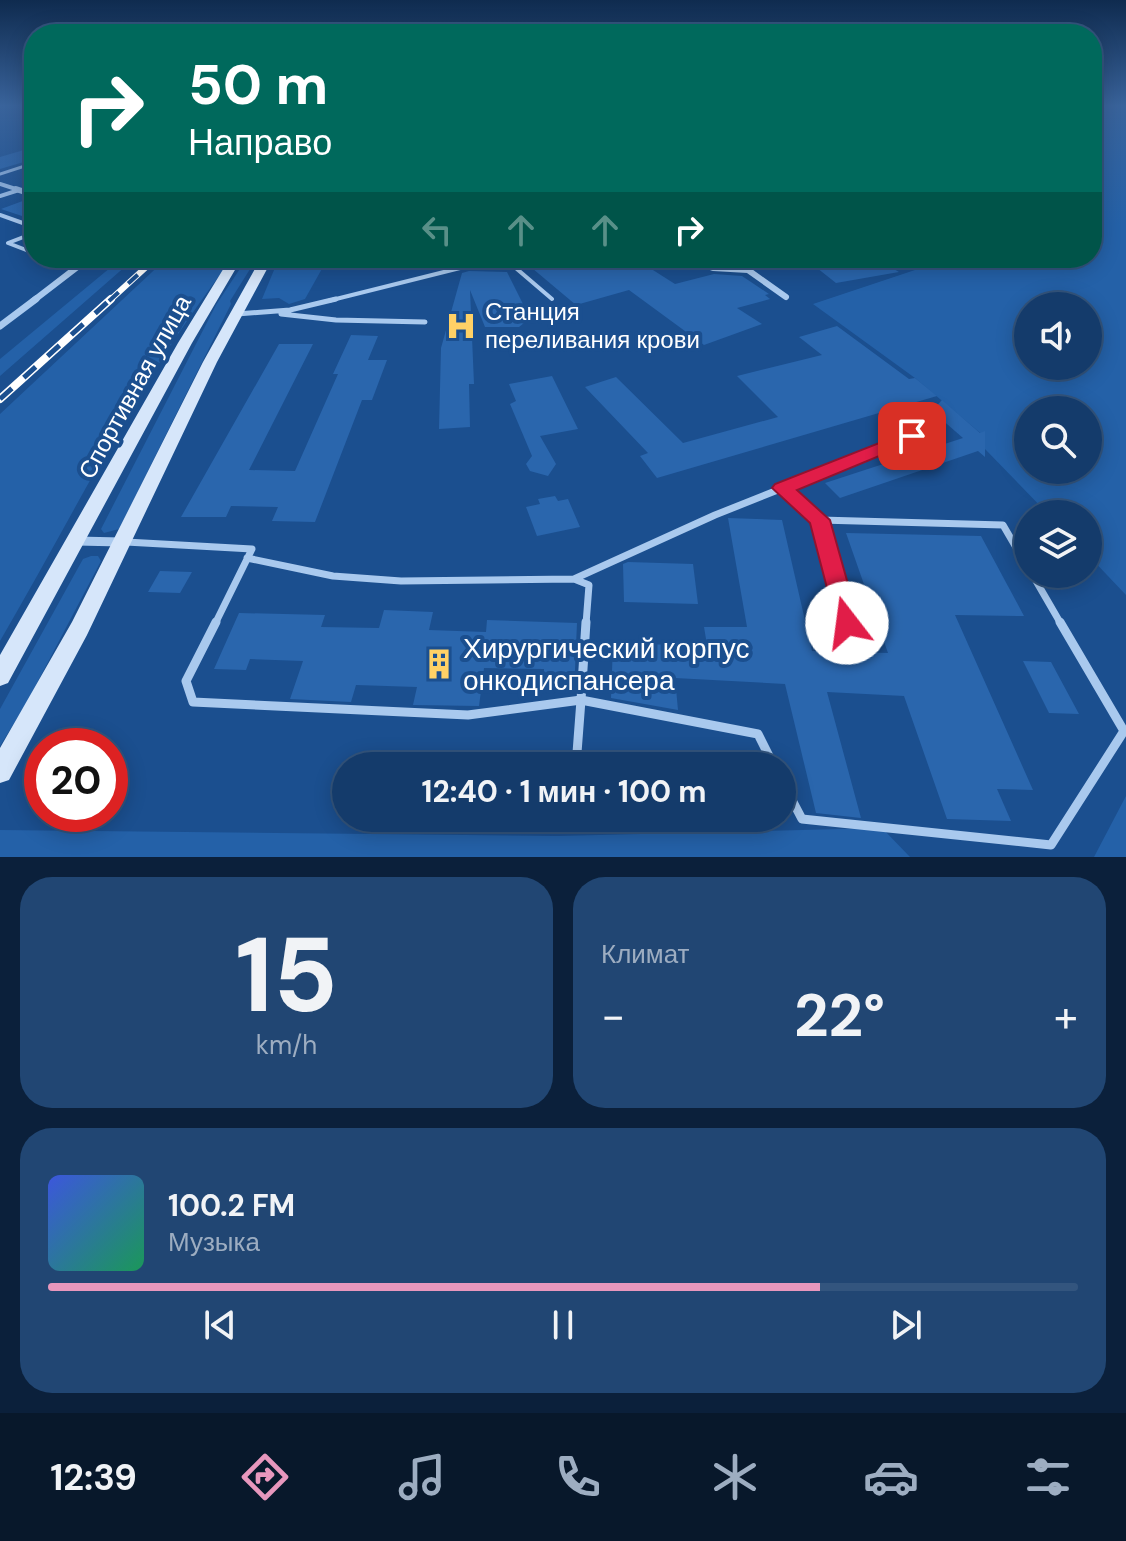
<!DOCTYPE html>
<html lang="ru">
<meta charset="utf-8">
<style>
:root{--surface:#143b6b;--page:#214673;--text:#f1f3f6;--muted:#9dadc1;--line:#33557e;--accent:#e797bd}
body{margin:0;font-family:"DM Sans",sans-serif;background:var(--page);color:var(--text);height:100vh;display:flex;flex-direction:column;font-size:30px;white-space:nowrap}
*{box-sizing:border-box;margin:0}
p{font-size:26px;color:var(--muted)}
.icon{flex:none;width:44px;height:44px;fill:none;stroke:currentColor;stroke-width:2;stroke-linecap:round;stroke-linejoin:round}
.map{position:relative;height:857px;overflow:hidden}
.panel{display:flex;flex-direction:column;gap:20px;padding:20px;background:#0b203b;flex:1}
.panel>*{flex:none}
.guide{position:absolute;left:24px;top:24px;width:1078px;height:244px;border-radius:32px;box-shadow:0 4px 20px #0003,0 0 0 2px var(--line);background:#00695c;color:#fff;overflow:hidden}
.buttons{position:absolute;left:1014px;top:292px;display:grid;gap:16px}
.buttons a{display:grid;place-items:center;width:88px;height:88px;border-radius:50%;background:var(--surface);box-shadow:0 4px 20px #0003,0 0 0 2px var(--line);font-size:40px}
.speed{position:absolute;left:24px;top:728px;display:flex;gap:16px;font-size:40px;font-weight:700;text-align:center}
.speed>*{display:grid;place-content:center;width:104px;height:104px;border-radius:50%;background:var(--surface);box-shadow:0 4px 20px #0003,0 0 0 2px var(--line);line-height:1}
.speed .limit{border:12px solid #d22;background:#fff;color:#111}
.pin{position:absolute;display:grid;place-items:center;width:68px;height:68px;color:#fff;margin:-34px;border-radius:16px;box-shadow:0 4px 12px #0006}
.me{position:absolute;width:88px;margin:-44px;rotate:345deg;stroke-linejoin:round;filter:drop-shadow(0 0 6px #0008)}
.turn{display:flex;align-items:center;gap:28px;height:168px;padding:0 32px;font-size:36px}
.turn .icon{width:104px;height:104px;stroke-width:2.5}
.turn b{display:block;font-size:56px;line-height:68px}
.lanes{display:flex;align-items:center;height:76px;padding:0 32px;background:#0003;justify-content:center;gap:40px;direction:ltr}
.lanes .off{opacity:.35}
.big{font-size:60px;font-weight:700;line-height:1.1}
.panel .tile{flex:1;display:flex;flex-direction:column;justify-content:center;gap:12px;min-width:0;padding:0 28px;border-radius:32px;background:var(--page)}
.panel .dial{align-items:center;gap:0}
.dial b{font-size:104px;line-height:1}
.song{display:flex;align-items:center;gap:24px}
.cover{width:96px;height:96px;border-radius:12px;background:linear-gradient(135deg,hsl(230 70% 55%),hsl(150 70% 35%))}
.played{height:8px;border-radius:4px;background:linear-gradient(90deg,var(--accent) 75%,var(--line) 75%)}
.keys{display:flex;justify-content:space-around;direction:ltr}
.heat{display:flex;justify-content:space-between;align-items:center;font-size:44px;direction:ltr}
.panel .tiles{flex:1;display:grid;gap:20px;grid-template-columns:1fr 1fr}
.tile:last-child{grid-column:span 2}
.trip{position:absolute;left:332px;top:752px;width:464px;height:80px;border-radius:40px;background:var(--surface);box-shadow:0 4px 20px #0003,0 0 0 2px var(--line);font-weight:700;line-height:80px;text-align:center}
.dock{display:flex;height:128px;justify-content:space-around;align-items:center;background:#08182b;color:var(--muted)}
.dock .icon{width:56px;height:56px}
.dock .selected{color:var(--accent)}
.dock b{font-size:36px;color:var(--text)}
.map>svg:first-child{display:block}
.green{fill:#2461a8;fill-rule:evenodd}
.building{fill:#2a66ad}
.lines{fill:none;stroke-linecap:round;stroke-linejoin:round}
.lane-far4{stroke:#a9c9ee;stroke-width:3}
.lane-far3{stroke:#a9c9ee;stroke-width:4}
.lane-far2{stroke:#a9c9ee;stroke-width:5}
.lane-far1{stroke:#a9c9ee;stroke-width:7}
.lane{stroke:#a9c9ee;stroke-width:9}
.street-far3{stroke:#a9c9ee;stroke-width:4}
.street-far2{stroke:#a9c9ee;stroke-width:6}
.street-far1{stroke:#a9c9ee;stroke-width:7}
.street{stroke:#a9c9ee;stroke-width:9}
.secondary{fill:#d6e6fa;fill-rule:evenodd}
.rail-far1-casing{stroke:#fff;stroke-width:6}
.rail-casing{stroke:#fff;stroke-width:8}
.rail-far1{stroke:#1b4f8f;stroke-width:4;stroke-dasharray:13;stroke-linecap:butt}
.rail{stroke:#1b4f8f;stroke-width:5;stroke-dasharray:16;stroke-linecap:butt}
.route{fill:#e11d48;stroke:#92132f;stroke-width:2}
.labels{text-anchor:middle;stroke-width:8;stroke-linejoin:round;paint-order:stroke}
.poi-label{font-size:24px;fill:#fff;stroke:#1b4f8f;text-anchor:start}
.street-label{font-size:24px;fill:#fff;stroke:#1b4f8f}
.near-poi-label{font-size:28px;fill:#fff;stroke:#1b4f8f;text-anchor:start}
</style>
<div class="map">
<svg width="1126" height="857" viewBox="0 0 1126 857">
<rect width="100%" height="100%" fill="#1b4f8f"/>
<path class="green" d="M1092 105H1126V595L1088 555V514H1048L985 449V437L915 378 813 304 921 268 906 258H1092ZM1028 306H1088V366H1028ZM1028 410H1088V470H1028Z
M122 258H135L0 376V359Z
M167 258H233C143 372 74 514 0 641V414Z
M247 258H257L230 301 231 304 119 529 104 533 101 529 216 305Z
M279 258H328L305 299 289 304 279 298 262 299Z
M91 556H98L101 561 27 702 0 746V709L83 559Z
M1126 796V857H1094Z
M882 828 910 857H0V830L558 836Z"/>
<path class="building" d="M34 147V159L0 169V157Z
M28 199 34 201V220L1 209Z
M520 258H634L675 284 714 274 742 276 769 294 765 295 770 299 737 308 762 324 704 345 629 290 576 305Z
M875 258 899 272 836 283 817 268Z
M469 271 507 272 525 308 524 323 519 327H485L470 290 474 384H469L470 427 439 429 441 348 462 273Z
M837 326 909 379 915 378 937 396 657 478 640 456 648 453 585 387 616 377 683 443 778 417 737 376 822 355 799 337Z
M351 335 378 336 368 360H387L372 400H362L315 522 272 521 278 507 231 506 226 517H181L279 344H313L249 470 295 471 338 374H333Z
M552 376 578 429 540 436 556 464 548 476 530 471 526 464 532 456 510 404 516 401 509 384Z
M942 400 980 433 985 431V457L978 451 840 498 825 483 963 438 932 411Z
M555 496 558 501 568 499 580 527 537 536 526 507 540 504 538 499Z
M728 518 782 520 812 651 888 653 846 533 981 536 1024 616 955 615 1033 790 997 789 1011 821 947 819 904 696 827 692 861 818 816 813 785 684 675 678 678 710 611 698 613 644 707 645 704 627H747Z
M628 562 693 564 698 604 624 602 623 564Z
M160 571 192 572 180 593 148 592Z
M384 610 433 612 429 630 486 632 487 620 577 623 574 693H556V681L544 680V669L484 668 479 706 413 705 417 687 356 685 351 702 290 699 303 661 250 659 246 670 214 669 239 613 325 615 321 627 379 628Z
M1023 661 1051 662 1079 714 1049 713Z"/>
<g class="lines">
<path class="lane-far4" d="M0 174 34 163
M15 191 19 190"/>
<path class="lane-far3" d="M0 196 19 190
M0 215 34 227
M34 233 8 243 34 253
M504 258 552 299
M328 301 500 258"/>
<path class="lane-far2" d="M237 314 290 310 336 299
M281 314 336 320 425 322
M899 442 938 426"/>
<path class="lane-far1" d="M782 488 820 520 847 623
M820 520 1003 525 1028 568
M126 542 252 549 215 624
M247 558 333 576 401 581 574 579 589 585 586 624
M1032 574 1061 624
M574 579 715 515 904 440"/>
<path class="lane" d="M216 622 186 681 193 702 468 715 581 700 576 766
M586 622 581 700 758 734 774 766
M782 781 802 819 1051 845 1124 731 1060 622"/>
<path class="street-far3" d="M0 184 22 191"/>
<path class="street-far2" d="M16 189 34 195
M685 258 713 268 748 270 786 297
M33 301 89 258"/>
<path class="street-far1" d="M0 326 36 299"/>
<path class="street" d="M77 541 121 542"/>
<path class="secondary" d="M230 258H242L192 343 8 683 0 686V655L178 343Z
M261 258H273L217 362 87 635 9 780 0 783V748L72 622 203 362Z"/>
<g class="rail-far1-casing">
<path id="rail-far1" d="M109 301 156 258"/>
</g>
<g class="rail-casing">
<path id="rail" d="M0 399 111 299"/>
</g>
<use href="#rail-far1" class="rail-far1"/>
<use href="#rail" class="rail"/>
</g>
<linearGradient id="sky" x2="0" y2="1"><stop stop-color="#0f2b4f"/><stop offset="0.47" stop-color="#39639b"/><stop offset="1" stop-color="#39639b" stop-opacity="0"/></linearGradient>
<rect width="1126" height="225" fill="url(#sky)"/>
<path class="route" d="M912 430 921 436 918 440 797 490 830 520 859 623 855 630 847 633 838 630 810 523 772 488 775 484Z"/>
<defs>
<g id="hospital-bare" transform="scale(2.4)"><path d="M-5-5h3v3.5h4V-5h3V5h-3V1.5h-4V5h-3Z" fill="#ffd166" stroke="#1b4f8f" stroke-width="2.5" paint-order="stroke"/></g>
<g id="building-bare" transform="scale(2.4)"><path d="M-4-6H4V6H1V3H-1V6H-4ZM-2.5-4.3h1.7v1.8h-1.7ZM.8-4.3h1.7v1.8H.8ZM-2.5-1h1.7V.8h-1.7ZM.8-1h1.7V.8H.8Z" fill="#ffd166" stroke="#1b4f8f" stroke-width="2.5" paint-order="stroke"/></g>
</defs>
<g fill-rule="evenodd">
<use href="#hospital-bare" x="461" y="326"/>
<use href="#building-bare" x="439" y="664"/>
</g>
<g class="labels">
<g class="poi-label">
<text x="485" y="320">Станция<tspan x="485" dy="28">переливания крови</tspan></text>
</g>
<g class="street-label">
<text transform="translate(135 387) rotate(-61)" y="8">Спортивная улица</text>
</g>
<g class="near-poi-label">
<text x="463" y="658">Хирургический корпус<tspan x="463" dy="32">онкодиспансера</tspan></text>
</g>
</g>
</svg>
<div class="buttons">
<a><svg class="icon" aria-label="sound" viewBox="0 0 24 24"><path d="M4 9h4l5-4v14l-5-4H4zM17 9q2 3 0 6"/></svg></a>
<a><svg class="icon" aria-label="search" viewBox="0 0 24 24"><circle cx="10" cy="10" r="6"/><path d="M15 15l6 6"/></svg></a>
<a><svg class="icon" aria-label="layers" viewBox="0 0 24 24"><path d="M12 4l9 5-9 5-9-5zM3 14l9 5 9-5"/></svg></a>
</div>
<div class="speed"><div class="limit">20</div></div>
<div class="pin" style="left:912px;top:436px;background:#d93025"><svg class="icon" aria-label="arrive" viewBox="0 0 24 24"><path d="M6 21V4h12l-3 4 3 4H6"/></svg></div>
<svg class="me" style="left:847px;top:623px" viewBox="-20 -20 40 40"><circle r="19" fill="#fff"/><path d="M0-13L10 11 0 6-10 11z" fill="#e11d48"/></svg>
<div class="trip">12:40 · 1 мин · 100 m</div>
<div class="guide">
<div class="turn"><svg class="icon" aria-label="right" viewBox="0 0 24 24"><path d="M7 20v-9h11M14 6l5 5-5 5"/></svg><div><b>50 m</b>Направо</div></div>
<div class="lanes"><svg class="icon off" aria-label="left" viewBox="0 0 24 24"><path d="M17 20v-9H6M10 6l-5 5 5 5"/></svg><svg class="icon off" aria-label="ahead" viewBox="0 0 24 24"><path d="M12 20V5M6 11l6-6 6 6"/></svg><svg class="icon off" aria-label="ahead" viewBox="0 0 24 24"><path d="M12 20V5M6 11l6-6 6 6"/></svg><svg class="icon" aria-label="right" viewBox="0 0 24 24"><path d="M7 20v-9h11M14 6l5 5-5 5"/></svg></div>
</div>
</div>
<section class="panel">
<div class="tiles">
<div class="tile dial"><b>15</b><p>km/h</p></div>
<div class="tile"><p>Климат</p>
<div class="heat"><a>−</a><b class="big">22°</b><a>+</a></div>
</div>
<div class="tile">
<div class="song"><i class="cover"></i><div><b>100.2 FM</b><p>Музыка</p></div></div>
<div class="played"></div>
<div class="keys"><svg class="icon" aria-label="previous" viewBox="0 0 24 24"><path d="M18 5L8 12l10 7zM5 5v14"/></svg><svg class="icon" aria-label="pause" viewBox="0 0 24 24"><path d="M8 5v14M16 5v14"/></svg><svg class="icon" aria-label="next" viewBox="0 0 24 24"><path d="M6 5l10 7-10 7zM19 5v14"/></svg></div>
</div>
</div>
</section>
<nav class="dock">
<b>12:39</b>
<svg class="icon selected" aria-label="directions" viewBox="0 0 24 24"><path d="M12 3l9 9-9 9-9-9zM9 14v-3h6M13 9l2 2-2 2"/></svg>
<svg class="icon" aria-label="music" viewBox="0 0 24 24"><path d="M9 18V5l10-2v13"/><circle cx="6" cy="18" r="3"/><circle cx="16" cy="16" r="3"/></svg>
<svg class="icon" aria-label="phone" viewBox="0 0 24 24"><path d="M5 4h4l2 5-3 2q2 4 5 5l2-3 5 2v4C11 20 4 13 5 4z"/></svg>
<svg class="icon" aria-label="climate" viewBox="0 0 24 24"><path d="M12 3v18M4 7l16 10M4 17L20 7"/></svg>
<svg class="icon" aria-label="car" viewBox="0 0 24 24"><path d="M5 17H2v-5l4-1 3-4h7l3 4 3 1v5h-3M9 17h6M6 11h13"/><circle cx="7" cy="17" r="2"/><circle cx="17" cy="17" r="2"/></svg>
<svg class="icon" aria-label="filters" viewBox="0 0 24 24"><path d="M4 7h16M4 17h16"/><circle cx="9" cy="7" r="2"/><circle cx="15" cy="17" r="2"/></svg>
</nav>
